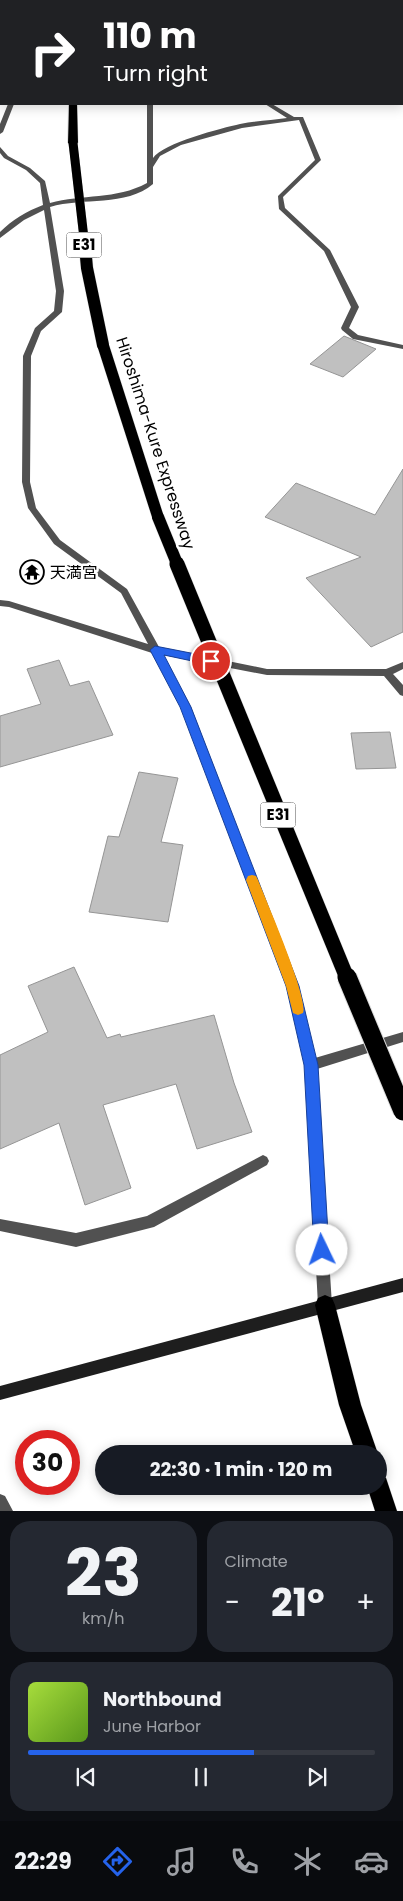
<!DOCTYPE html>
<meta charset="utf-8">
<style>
:root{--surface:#171b24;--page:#242831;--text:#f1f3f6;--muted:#9ea1a6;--line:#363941;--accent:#2563eb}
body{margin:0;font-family:Poppins,"Noto Sans JP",sans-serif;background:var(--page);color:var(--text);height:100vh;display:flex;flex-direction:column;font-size:19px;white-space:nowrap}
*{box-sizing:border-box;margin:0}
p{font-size:16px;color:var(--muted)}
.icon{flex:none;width:28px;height:28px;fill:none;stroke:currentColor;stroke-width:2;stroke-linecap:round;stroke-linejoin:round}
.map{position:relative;height:1511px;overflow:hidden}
.sheet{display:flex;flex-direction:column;gap:10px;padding:10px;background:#0d0f14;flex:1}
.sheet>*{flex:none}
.banner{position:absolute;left:0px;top:0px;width:404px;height:105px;box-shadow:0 2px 12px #0003;background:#202124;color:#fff;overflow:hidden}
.speed{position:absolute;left:15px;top:1430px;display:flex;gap:10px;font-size:25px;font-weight:700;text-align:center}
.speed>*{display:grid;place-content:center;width:65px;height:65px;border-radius:50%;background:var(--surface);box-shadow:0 2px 12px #0003;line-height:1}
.speed .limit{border:8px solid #d22;background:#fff;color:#111}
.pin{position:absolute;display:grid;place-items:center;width:42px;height:42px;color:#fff;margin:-21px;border:2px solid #fff;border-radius:50%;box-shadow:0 1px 5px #0007}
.me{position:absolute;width:55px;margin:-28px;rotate:357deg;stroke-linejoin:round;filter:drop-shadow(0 0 4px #0008)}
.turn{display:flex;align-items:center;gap:18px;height:105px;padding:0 20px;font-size:22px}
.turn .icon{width:65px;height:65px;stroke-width:2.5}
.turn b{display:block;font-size:35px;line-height:42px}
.big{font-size:38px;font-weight:700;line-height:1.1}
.sheet .tile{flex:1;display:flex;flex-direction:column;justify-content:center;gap:8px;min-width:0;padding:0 18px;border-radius:20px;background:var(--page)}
.sheet .dial{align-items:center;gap:0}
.dial b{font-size:65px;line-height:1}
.song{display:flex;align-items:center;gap:15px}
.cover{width:60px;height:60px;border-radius:8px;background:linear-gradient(135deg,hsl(80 70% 55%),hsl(90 70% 35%))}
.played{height:5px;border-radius:2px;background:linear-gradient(90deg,var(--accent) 65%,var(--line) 65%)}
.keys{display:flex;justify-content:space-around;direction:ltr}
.heat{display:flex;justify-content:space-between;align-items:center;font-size:28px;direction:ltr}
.sheet .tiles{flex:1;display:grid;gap:10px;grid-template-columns:1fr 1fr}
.tile:last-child{grid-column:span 2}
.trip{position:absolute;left:95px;top:1445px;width:292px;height:50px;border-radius:25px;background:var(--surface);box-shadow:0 2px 12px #0003;font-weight:700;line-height:50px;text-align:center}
.dock{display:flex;height:80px;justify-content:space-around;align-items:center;background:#090b0e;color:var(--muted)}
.dock .icon{width:35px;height:35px}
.dock .selected{color:var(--accent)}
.dock b{font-size:22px;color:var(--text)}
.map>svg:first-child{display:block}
.green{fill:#d8d8d8}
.building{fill:#c0c0c0;stroke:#959595}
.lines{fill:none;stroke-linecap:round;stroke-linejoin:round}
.highway-casing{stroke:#dbdbdb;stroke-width:1}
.street{fill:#515151;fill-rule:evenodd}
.secondary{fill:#1e1e1e;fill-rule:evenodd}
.highway{fill:#000;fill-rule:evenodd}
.highway-bridge-far3-casing{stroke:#dbdbdb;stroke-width:9;stroke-linecap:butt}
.highway-bridge-far2-casing{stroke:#dbdbdb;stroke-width:13;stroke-linecap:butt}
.highway-bridge-far1-casing{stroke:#dbdbdb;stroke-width:16;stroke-linecap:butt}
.highway-bridge-casing{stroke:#dbdbdb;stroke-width:21;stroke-linecap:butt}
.highway-bridge-far3{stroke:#000;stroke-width:9}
.highway-bridge-far2{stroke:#000;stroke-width:12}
.highway-bridge-far1{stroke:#000;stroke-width:15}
.highway-bridge{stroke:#000;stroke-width:19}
.route{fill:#2563eb;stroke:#184099}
.slow{fill:#f59e0b}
.labels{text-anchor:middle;stroke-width:5;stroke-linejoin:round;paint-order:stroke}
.shield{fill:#fff;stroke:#4c4c4c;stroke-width:1}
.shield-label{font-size:15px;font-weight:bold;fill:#000}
.street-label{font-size:16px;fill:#000;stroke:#fff}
.poi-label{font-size:16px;fill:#000;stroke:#fff;text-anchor:start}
</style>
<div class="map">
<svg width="403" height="1511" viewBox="0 0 403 1511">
<rect width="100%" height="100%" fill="#fff"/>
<path class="green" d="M131 0H389L388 1Z"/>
<path class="building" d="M344 336 376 349 343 377 310 364Z
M403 469V632L371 647 306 578 361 557 265 517 296 483 375 515Z
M59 660 70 686 89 681 113 735 0 767V716L41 704 27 669Z
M390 732 396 768 356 769 351 733Z
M139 772 178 778 161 842 183 845 168 922 89 912 108 836 119 837Z
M74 967 107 1038 120 1034 121 1037 214 1015 234 1083 252 1132 197 1149 176 1084 103 1105 131 1188 85 1205 59 1123 0 1149V1055L48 1032 28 986Z"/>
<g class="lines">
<g class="highway-casing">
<path id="highway" d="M64 0H72V1H64Z
M69 104H77L78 143 73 146 68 143Z
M103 342 109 345 164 517 163 520H153L152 517 97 345Z
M325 1295 332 1298 335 1305 361 1405 378 1454H356L339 1405 315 1305 318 1298Z
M379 1475 386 1478 397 1511H375L367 1486H379Z"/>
</g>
<path class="street" d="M28 0H34V1H29Z
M114 0H120V1H115Z
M0 10H1V14H0Z
M8 104H14L3 132 0 134V124Z
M147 104H153V158C163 143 222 128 240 124 256 121 272 120 287 118L265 104H272L294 117H303L321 160 283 197 285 208 330 250 359 307 349 328 358 335 403 345V349L353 339 342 330 341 328 351 307 324 251 279 209 278 196 315 160 299 120 242 128 181 145 160 156 153 167V184C126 207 83 197 50 207L64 291 62 312 41 331 31 356 30 482 36 508 60 540 127 589 159 647 267 669H386L403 662V669L393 674 403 685V696L400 695 384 676 267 675 163 655 191 707 298 986 315 1058 403 1032V1042L317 1069 332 1305 330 1310 325 1312 320 1310 318 1305 305 1065 286 986 181 707 152 653 9 607 0 606V600L9 601 148 644 121 593 54 544 28 508 22 482 23 356 35 328 54 311 56 291 44 210 24 220 0 238V232C12 220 27 211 43 205L40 183 26 170 4 158 0 153V147L8 156 30 168 45 181 50 203C82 194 116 200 147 183Z
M263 1155 267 1157 269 1161 267 1165 154 1227 76 1247 0 1231V1219L76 1233 147 1216Z
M0 1494 5 1496 13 1511H0Z"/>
<path class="secondary" d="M403 1278V1292L0 1400V1386Z"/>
<use href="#highway" class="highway"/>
<g class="highway-bridge-far3-casing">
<path id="highway-bridge-far3" d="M73 143 85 247"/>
</g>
<g class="highway-bridge-far2-casing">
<path id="highway-bridge-far2" d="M85 246 87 268 103 345
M158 517 178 566"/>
</g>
<g class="highway-bridge-far1-casing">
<path id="highway-bridge-far1" d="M177 564 347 978"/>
</g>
<g class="highway-bridge-casing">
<path id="highway-bridge" d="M347 977 403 1111"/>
</g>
<use href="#highway-bridge-far3" class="highway-bridge-far3"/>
<use href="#highway-bridge-far2" class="highway-bridge-far2"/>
<use href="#highway-bridge-far1" class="highway-bridge-far1"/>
<use href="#highway-bridge" class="highway-bridge"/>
</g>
<path class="route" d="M155 646 211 657 216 661 211 665 164 655 191 707 299 986 318 1065 329 1250 327 1255 322 1257 317 1255 314 1250 304 1065 286 986 180 707 150 650Z"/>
<path class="slow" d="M252 875 256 876 258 880C266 900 309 999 303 1013L298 1015 293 1013 286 986 246 880 248 876Z"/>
<defs>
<g id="temple-ring" transform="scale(1.25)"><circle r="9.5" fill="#fff" stroke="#000" stroke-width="1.5"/><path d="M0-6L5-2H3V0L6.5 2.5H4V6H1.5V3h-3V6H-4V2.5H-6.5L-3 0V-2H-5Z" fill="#000"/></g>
</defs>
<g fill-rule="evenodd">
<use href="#temple-ring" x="32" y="572"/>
</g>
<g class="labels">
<g class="shield">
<rect x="66.5" y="232.5" width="35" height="25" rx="4"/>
<rect x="260.5" y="802.5" width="35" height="25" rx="4"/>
</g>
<g class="shield-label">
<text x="84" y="250">E31</text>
<text x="278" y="820">E31</text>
</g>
<g class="street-label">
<text transform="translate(156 443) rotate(72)" y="6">Hiroshima-Kure Expressway</text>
</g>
<g class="poi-label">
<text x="50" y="578">天満宮</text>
</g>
</g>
</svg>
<div class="speed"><div class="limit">30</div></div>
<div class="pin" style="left:211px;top:661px;background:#d93025"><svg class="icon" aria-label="arrive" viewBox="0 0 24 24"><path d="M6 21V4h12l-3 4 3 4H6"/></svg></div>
<svg class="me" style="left:322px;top:1250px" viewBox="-20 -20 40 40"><circle r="19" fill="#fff"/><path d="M0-13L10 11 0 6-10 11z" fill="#2563eb"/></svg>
<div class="trip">22:30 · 1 min · 120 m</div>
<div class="banner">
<div class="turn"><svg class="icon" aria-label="right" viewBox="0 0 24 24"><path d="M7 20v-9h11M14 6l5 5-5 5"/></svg><div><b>110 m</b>Turn right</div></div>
</div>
</div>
<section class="sheet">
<div class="tiles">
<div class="tile dial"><b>23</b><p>km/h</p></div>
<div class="tile"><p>Climate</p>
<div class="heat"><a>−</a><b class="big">21°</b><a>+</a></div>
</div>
<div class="tile">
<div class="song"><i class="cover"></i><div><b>Northbound</b><p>June Harbor</p></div></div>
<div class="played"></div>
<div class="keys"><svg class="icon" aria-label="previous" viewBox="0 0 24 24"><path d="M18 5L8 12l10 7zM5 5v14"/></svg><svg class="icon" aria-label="pause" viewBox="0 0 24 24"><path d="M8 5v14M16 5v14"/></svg><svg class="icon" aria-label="next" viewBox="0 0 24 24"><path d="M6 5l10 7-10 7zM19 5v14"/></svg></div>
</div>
</div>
</section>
<nav class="dock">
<b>22:29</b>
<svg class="icon selected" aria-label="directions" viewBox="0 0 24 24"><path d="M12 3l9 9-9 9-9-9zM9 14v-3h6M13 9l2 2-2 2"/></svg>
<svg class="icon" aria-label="music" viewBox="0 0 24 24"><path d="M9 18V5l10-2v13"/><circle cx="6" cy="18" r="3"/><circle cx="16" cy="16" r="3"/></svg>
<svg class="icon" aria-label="phone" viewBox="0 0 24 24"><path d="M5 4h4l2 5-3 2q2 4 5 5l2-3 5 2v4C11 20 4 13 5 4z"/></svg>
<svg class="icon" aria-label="climate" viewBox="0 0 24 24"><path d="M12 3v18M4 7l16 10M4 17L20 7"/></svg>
<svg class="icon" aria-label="car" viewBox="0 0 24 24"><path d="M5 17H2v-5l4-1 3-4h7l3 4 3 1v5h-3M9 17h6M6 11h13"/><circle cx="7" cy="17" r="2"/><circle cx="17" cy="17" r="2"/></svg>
</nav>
